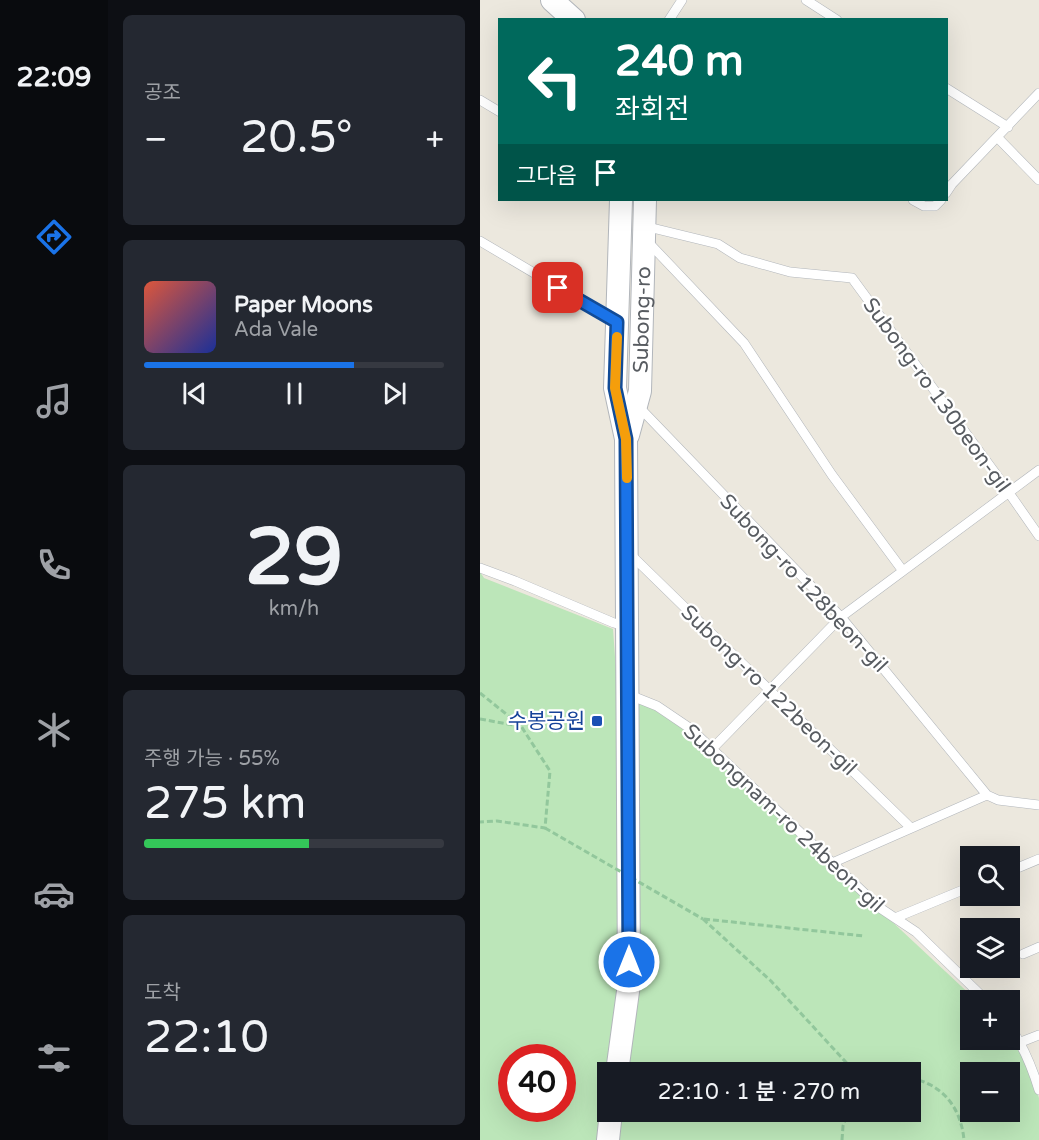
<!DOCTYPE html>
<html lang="ko">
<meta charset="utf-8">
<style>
:root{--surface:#171b24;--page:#242831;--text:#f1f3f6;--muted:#9ea1a6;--line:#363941;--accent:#1a73e8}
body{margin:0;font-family:"Varela Round","Noto Sans KR",sans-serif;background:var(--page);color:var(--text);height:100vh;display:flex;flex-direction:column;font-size:22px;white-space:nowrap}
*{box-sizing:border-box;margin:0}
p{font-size:20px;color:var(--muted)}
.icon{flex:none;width:33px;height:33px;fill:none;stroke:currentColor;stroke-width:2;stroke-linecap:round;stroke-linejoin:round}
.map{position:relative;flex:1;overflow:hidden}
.sheet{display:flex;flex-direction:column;gap:15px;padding:15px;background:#0d0f14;width:372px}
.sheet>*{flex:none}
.banner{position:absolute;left:18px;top:18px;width:450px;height:183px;border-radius:0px;box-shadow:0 6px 24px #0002;background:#00695c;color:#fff;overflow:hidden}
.buttons{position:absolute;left:480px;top:846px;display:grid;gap:12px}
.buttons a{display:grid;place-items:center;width:60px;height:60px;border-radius:0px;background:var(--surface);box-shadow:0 6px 24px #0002;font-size:30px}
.speed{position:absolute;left:18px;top:1044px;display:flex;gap:12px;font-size:30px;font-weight:700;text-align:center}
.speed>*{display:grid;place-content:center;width:78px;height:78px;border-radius:50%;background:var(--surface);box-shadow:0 6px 24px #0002;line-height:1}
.speed .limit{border:9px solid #d22;background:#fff;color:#111}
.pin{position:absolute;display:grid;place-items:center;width:51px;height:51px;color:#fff;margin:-26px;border-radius:12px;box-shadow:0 3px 9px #0006}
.me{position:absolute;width:66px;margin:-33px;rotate:0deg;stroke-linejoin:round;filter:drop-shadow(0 0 4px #0008)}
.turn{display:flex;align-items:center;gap:21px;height:126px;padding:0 18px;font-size:27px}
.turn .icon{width:78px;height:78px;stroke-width:2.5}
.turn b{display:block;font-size:42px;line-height:51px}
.then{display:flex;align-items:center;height:57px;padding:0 18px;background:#0003;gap:12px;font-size:22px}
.big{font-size:45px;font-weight:600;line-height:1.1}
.sheet .tile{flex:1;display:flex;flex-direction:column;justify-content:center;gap:9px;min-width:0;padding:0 21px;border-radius:9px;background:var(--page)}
.sheet .dial{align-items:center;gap:0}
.dial b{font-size:78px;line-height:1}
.song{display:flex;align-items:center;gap:18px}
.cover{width:72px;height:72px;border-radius:9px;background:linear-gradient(135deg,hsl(10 70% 55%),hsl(230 70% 35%))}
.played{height:6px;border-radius:3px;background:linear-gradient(90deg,var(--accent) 70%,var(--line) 70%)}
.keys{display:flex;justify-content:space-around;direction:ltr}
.heat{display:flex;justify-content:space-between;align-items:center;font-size:33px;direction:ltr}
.charge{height:9px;border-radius:4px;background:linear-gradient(90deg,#34c759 55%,var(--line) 0)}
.trip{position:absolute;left:117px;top:1062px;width:324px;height:60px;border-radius:0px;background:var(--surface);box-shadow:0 6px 24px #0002;font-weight:600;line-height:60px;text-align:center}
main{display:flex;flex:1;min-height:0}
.tabs{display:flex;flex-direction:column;width:108px;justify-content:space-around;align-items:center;background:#090b0e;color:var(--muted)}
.tabs .icon{width:42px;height:42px}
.tabs .current{color:var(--accent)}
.tabs b{font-size:27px;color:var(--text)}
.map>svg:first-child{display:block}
.green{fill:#bce6b9;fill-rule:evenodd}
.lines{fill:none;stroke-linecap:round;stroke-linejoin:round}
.service-casing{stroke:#b2b6bb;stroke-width:10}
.tertiary-casing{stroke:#b2b6bb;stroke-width:24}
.path{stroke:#92c79c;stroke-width:3;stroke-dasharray:6 3;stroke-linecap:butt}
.service{stroke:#fff;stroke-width:9}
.tertiary{stroke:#fff;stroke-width:22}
.path-bridge{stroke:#92c79c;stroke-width:3;stroke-dasharray:6 3;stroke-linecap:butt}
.route-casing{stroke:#114b97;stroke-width:15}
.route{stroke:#1a73e8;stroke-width:10}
.slow{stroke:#f59e0b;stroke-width:10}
.transit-dot{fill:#1a4fb4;stroke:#fff;stroke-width:2}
.labels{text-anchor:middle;stroke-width:4.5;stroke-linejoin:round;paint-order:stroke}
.street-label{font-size:21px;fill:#585c61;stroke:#fff}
.transit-label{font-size:21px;fill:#164399;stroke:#fff;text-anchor:end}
</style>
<main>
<nav class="tabs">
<b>22:09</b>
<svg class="icon current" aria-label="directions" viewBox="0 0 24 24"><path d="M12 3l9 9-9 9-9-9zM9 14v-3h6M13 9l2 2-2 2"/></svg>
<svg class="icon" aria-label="music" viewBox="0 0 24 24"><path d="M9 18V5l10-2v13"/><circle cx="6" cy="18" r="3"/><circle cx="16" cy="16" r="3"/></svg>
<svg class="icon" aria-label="phone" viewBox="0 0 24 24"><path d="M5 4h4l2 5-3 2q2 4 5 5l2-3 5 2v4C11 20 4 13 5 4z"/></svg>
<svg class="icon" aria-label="climate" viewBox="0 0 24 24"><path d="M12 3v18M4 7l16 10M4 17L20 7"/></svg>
<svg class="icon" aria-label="car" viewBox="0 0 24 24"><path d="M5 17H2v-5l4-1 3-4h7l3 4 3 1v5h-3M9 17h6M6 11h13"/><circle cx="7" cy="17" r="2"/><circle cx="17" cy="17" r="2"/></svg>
<svg class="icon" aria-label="filters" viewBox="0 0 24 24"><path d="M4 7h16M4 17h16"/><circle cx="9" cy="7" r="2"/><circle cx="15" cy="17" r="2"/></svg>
</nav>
<section class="sheet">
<div class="tile"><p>공조</p>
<div class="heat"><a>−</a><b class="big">20.5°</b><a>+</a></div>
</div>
<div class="tile">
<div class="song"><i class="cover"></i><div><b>Paper Moons</b><p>Ada Vale</p></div></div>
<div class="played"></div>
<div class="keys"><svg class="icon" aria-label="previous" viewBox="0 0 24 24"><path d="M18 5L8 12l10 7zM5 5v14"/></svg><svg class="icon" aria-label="pause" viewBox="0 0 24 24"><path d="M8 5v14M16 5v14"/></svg><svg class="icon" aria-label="next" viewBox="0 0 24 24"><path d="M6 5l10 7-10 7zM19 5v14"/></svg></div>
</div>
<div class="tile dial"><b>29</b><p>km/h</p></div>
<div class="tile"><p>주행 가능 · 55%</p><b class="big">275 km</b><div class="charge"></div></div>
<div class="tile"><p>도착</p><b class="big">22:10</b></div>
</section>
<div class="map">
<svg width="559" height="1140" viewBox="0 0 559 1140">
<rect width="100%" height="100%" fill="#ece8de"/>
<path class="green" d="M0 572 4 578 133 629 137 685 212 735 496 1000H490V1040H530V1032L541 1042 559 1098V1140H0ZM32 1058H82V1108H32ZM128 1072H430V1112H128ZM490 1072H530V1112H490Z"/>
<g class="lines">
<g class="service-casing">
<path id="service" d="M326 0 357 20
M189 20 202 0
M466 88 528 127
M0 100 20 112
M518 138 559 180
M466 193 472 184 559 93
M433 200 444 206H455L461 200
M164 226 238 244 260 258 310 272 372 278 518 477 559 536
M0 241 135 321
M168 242 264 343 352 475 423 571
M158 406 361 617 507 795
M149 553 431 828
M0 568 35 581 134 623 147 627
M147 694 177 706 211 729 400 908 436 932 506 1000
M232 749 361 617 559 470
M352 863 507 795 518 800 559 805
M530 871 559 859
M415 918 490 887
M543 954 559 947
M530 1027C544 1047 552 1067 559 1090
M541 1042 559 1035"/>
</g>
<g class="tertiary-casing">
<g id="tertiary">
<path d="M72 0 94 20"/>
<path id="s1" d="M148 435 160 391 165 200"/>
<path d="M137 1072 149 984 146 439 135 388 141 200"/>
<path d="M128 1140 131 1112"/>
</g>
</g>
<path class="path" d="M0 693 41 726 70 771 65 828 17 821 0 822
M0 719 39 726
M223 919 291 981 375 1072
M224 919 384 936
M430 1078C463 1084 481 1108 484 1140
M362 1140 363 1126 368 1112"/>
<use href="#service" class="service"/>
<use href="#tertiary" class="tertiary"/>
<path class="path-bridge" d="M65 828 223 919"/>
</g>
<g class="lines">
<g class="route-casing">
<path id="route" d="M78 288 137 322 135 388 146 439 149 962"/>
</g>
<use href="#route" class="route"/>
<path class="slow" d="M137 337 135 388 146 439 147 478"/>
</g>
<rect class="transit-dot" x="111" y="715" width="12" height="12" rx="3"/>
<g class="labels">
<g class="street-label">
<text dy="7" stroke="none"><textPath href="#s1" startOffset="117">Subong-ro</textPath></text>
<text transform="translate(457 395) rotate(54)" y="7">Subong-ro 130beon-gil</text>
<text transform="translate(324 583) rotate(47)" y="7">Subong-ro 128beon-gil</text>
<text transform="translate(289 690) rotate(44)" y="7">Subong-ro 122beon-gil</text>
<text transform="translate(304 818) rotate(43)" y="7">Subongnam-ro 24beon-gil</text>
</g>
<g class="transit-label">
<text x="105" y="728">수봉공원</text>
</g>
</g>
</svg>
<div class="buttons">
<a><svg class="icon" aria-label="search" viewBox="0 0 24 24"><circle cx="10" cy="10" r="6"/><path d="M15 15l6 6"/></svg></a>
<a><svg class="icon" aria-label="layers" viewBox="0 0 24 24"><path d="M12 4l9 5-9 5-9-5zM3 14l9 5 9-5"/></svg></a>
<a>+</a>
<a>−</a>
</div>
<div class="speed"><div class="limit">40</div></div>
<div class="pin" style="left:78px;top:288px;background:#d93025"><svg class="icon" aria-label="arrive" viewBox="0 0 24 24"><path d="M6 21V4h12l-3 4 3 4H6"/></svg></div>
<svg class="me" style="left:149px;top:962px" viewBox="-20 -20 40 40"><circle r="17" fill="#1a73e8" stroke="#fff" stroke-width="3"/><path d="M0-11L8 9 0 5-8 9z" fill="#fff"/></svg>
<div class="trip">22:10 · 1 분 · 270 m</div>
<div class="banner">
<div class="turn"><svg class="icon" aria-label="left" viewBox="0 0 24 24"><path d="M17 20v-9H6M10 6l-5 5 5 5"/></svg><div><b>240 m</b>좌회전</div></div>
<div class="then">그다음<svg class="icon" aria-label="arrive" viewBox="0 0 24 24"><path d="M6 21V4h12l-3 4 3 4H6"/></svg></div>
</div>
</div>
</main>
